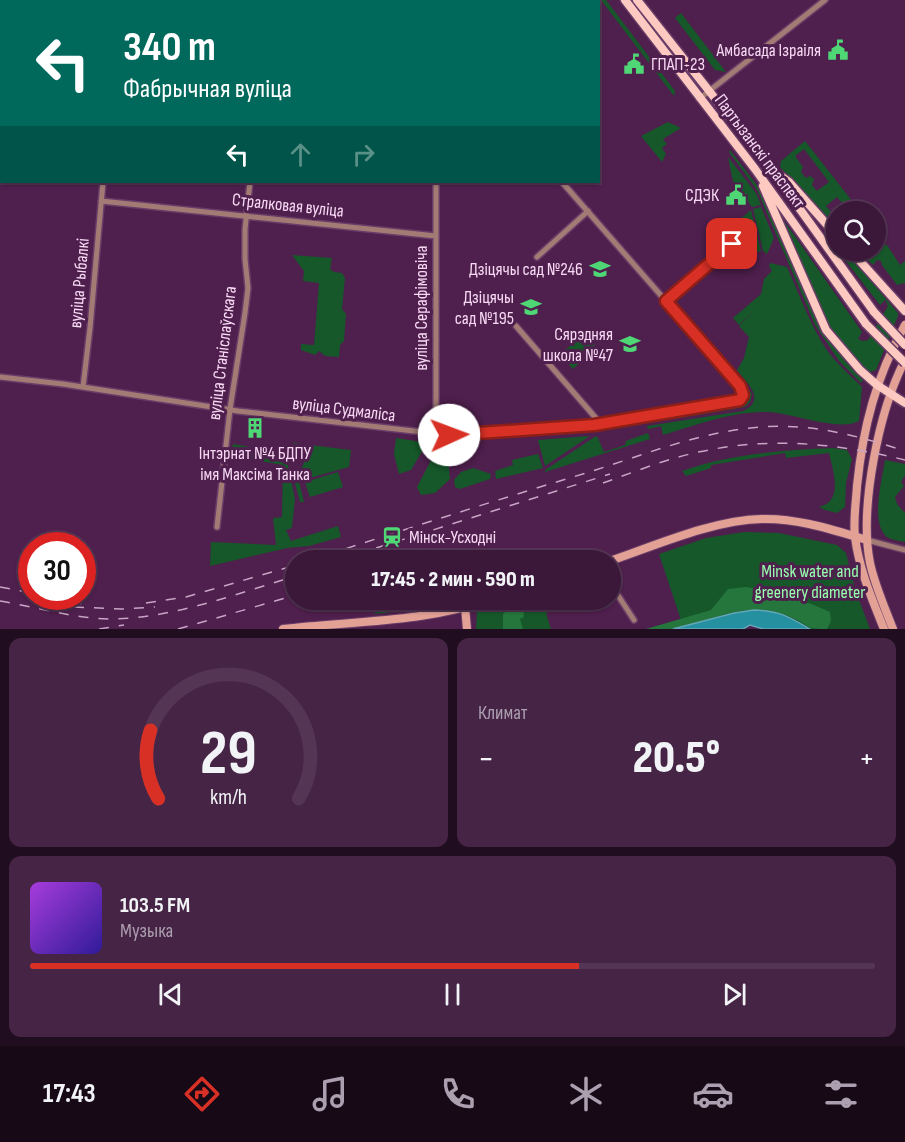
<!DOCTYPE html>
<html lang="ru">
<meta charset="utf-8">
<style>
:root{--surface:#3b173a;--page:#462445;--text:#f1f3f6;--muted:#ac9faf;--line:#543654;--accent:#d93025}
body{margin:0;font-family:"Sofia Sans Condensed",sans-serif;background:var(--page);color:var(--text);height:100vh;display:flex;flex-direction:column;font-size:22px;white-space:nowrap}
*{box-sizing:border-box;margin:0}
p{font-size:20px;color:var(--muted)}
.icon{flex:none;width:33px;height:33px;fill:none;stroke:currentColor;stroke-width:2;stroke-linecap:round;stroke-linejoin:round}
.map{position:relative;height:629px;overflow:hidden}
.side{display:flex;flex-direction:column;gap:9px;padding:9px;background:#200d20;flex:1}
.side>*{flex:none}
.hud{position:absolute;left:0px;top:0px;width:600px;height:183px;box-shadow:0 2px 4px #0004,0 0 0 2px var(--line);background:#00695c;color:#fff;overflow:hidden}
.buttons{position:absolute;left:826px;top:201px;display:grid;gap:12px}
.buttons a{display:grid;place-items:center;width:60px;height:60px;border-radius:50%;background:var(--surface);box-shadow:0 2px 4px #0004,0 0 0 2px var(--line);font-size:30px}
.speed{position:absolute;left:18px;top:532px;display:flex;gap:12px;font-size:30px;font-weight:700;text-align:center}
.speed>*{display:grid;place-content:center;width:78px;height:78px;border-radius:50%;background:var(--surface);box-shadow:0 2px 4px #0004,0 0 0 2px var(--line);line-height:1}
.speed .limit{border:9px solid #d22;background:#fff;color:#111}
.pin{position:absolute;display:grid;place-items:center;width:51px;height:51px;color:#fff;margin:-26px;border-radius:12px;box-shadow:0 3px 9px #0006}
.me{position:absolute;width:66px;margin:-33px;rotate:88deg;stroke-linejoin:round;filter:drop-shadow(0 0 4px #0008)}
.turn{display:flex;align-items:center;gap:21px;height:126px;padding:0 24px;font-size:27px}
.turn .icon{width:78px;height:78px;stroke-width:2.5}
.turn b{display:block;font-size:42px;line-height:51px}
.lanes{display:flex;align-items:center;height:57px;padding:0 24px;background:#0003;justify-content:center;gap:30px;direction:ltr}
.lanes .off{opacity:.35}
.big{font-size:45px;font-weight:800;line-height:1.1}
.side .card{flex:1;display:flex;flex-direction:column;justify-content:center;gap:9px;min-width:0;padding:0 21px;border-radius:12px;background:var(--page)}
.side .dial{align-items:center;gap:0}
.dial svg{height:156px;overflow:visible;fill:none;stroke:var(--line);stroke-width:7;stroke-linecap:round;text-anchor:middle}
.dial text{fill:var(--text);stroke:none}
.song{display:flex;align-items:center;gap:18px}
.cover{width:72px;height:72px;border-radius:9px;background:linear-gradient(135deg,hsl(280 70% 55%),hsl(250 70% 35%))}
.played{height:6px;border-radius:3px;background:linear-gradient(90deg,var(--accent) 65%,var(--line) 65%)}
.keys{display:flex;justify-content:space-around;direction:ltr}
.heat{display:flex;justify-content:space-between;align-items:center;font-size:33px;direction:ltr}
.side .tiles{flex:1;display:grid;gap:9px;grid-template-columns:1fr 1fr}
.card:last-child{grid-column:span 2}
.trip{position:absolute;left:285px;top:550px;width:336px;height:60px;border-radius:30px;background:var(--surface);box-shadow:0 2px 4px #0004,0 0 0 2px var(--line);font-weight:800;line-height:60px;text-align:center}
.tab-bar{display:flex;height:96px;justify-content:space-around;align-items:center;background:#180917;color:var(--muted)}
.tab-bar .icon{width:42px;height:42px}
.tab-bar .selected{color:var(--accent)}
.tab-bar b{font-size:27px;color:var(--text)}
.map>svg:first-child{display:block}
.green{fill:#16582a;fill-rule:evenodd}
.forest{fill:#25763c}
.water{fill:#2490a0;stroke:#63a6b9;stroke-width:1.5}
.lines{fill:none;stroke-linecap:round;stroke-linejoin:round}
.street-casing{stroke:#6a3d68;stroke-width:8}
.secondary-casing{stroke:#6a3d68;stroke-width:10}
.primary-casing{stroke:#6a3d68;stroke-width:11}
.street{stroke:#a47b74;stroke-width:5}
.secondary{stroke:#e3a196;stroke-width:8}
.primary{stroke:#fdc9c0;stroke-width:8}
.rail{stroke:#c8a5c5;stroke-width:1.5;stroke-dasharray:10 10;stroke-linecap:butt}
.primary-bridge-casing{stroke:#6a3d68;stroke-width:11;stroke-linecap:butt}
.primary-bridge{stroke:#fdc9c0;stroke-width:8}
.route-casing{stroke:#8d1f18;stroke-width:15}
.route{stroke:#d93025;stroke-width:10}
.labels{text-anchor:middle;stroke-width:6;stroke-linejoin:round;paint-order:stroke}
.poi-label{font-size:18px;fill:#f7d9f4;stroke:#4f1f4d;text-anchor:end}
.street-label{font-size:18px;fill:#f7d9f4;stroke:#4f1f4d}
.park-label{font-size:18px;fill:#97ffad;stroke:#4f1f4d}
</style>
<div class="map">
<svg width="905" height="629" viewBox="0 0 905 629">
<rect width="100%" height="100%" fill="#4f1f4d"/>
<path class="green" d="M601 0H606L675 91 674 96Z
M681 13 726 72 715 70 675 18Z
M668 122 681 128 663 139 667 144 662 148 666 154 662 162 641 136Z
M805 141 860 211H849L837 197 826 206 837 218V227L780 167 781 161ZM804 149 829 182 817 191 812 185 814 179 810 176 806 178 801 172 803 167 795 156Z
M730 150 760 189 816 317 844 360 863 380 861 383 839 361 815 325 757 190 729 152Z
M728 157 756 193 761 205 752 207 733 181Z
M761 207 774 238 767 254 763 251 753 209Z
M751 210 761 251 757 252 732 226Z
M780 215 862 332 858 339 863 341 868 340 888 306 885 300 880 305 838 251H845L898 313V316L876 370 870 372 864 371 827 325 794 253Z
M876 244 887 245 900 265 905 261V283L897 285 882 265 881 261 877 260 873 265 859 251 876 250Z
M292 255 332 258 330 269 334 272 342 273 345 278 342 309 346 314 344 341 340 345 339 357 325 356 319 351 315 355 301 350V344L314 345 319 283 303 281 304 271Z
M770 263 787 267C799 294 810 324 826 349 836 363 850 375 862 387L859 421C839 432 792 413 768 412 733 411 696 425 663 435L661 426 648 429 647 426 743 411C767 400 747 383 737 370L744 358 749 337 739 326 756 309 739 325 733 318 761 294 764 279 772 271 769 266Z
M584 333 596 347 573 369 560 355Z
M740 376 752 394 750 402 745 407 602 431 604 428 745 404 749 400 750 393 738 377Z
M648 433 650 439 545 472V470L596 436 598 438 604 452 625 445 626 441Z
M590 436 545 466 538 440Z
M396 438 422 442 423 450 411 470 399 474 394 454Z
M293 443 351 450 349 467 299 481 304 502H300L292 472C300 471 302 469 304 462Z
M233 444 268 450V455L280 457 281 462 288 465 295 499 292 528 286 530 291 541 338 526 341 537 309 546 287 548 210 566 211 542 276 545 273 518 282 517 283 465 231 456Z
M438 447H443L447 451 450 479 435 493 421 495 417 487Z
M833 448 847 450 852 459 846 483 845 507 837 513 825 510 819 507C844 501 833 471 829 453L786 458 785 453 711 465V468L686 476 682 471C729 454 783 450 833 448Z
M538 454 543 468 496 479 495 471 513 465 512 460Z
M885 460 905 464V475L901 482 904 486 895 497 897 504 905 513V542C899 541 892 540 887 537 870 523 882 480 885 460Z
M473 468 491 474 490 479 460 489 455 487 454 480 461 472Z
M338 472 343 487 310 497 305 482Z
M744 532 779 533 837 545 846 553 855 589 870 629H810L734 613 683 626 659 554 706 538Z
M409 600H431L433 605 424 607 423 609 373 614 388 607Z
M509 600H556L558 609 546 613 551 629H476L477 611Z"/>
<path class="forest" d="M746 587C775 591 804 600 830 612L831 621 827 629C808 629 812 628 797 620 785 613 770 611 756 610 728 609 701 624 674 629 665 629 655 629 646 629L711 610 728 589Z
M521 605H523L524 617 520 619 523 629H503V614L506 611 518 610Z"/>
<path class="water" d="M754 610C780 611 788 616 810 629H763L750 625 743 629H673L734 613Z"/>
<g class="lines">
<g class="street-casing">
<path id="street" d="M414 0 416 2
M122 2V0
M293 2 294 0
M567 2 568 0
M699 99 825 0
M101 201 436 236
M537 257 588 211
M666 301 732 244
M516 326 601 424
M0 377 63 384 238 411 449 435 594 425 740 400 743 395 740 386 562 182
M83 387 90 328 103 182
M436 434V182
M217 527 230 409 245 313 248 288 245 259V229L250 182
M867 540 905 550
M610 583 634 620"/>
</g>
<g class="secondary-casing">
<path id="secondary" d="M610 561C657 545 713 520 762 519 798 518 833 530 867 540
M465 607 467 629
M283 629C348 621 425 623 487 600
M884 629C872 599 859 569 855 537 853 520 856 503 857 486 863 427 876 377 905 325
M893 629C885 608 875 586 870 563 859 508 879 410 905 360"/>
</g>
<g class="primary-casing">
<path id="primary" d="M625 0 755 169 866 324
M637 0 771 169 874 312
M778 174 789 182 837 236
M763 186 826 330 860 370 877 385 905 403
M850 250 905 311"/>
</g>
<use href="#street" class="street"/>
<use href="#secondary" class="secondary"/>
<use href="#primary" class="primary"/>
<path class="rail" d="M603 483C637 471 673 456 709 450 774 437 841 444 905 460
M338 560 610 474
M308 561C400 531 493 501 586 473 644 455 701 431 762 427 811 423 859 436 905 451
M0 587 32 593
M32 597 83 604
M0 601C36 607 72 618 108 619 172 619 235 594 296 576
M146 603 186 597 296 565
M74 607 122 609 155 607
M99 629 124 625
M178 629 296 595"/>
<g class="primary-bridge-casing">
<path id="primary-bridge" d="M874 312 905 345
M866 324 905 363"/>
</g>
<use href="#primary-bridge" class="primary-bridge"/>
</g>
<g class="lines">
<g class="route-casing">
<path id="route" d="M449 435 594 425 740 400 743 395 740 386 666 301 732 244"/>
</g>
<use href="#route" class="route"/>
</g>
<defs>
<g id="civic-bare" transform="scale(1.62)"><path d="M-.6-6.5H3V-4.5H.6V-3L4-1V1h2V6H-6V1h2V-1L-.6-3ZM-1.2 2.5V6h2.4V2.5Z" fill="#4fd675" stroke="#4f1f4d" stroke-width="2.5" paint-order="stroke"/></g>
<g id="school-bare" transform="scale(1.62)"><path d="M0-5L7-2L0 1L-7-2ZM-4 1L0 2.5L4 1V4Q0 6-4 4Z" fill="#4fd675" stroke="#4f1f4d" stroke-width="2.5" paint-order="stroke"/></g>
<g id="building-bare" transform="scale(1.62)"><path d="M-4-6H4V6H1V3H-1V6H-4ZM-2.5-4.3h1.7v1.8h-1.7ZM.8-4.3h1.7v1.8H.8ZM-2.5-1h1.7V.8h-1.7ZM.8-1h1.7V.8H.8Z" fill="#4fd675" stroke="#4f1f4d" stroke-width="2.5" paint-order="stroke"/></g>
<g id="station-bare" transform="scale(1.62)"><path d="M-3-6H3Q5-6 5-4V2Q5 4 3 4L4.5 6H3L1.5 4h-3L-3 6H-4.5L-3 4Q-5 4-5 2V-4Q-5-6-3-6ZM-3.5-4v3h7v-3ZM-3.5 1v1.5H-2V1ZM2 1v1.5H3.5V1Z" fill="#4fd675" stroke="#4f1f4d" stroke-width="2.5" paint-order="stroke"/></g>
</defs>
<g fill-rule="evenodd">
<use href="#civic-bare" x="838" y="50"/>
<use href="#civic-bare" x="634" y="64"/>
<use href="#civic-bare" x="736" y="195"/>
<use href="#school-bare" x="600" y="269"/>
<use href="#school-bare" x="531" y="307"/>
<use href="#school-bare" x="630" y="344"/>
<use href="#building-bare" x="255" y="428"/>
<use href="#station-bare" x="392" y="537"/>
</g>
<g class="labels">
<g class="poi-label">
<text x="821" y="56">Амбасада Ізраіля</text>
<text x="651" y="70" text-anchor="start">ГПАП-23</text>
<text x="719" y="201">СДЭК</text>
<text x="583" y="275">Дзіцячы сад №246</text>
<text x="514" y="303">Дзіцячы<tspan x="514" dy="21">сад №195</tspan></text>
<text x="613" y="340">Сярэдняя<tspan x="613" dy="21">школа №47</tspan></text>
<text x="255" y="459" text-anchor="middle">Інтэрнат №4 БДПУ<tspan x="255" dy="21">імя Максіма Танка</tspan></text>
<text x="409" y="543" text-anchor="start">Мінск-Усходні</text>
</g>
<g class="street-label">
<text transform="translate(760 151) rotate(53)" y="6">Партызанскі праспект</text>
<text transform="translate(288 205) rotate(6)" y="6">Стралковая вуліца</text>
<text transform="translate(79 283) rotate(-85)" y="6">вуліца Рыбалкі</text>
<text transform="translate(421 308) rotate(-90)" y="6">вуліца Серафімовіча</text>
<text transform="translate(222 353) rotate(-83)" y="6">вуліца Станіслаўскага</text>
<text transform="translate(344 409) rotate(7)" y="6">вуліца Судмаліса</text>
</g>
<g class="park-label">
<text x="810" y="577">Minsk water and<tspan x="810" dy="21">greenery diameter</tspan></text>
</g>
</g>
</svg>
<div class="buttons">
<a><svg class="icon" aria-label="search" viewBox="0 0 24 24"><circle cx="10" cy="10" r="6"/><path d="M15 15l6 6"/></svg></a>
</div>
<div class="speed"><div class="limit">30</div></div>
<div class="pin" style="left:732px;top:244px;background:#d93025"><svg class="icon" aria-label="arrive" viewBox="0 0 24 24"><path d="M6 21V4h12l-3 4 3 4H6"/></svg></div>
<svg class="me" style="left:449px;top:435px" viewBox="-20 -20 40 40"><circle r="19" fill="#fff"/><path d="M0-13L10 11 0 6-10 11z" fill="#d93025"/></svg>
<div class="trip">17:45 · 2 мин · 590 m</div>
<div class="hud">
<div class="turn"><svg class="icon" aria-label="left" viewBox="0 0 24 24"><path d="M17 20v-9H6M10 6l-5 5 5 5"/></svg><div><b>340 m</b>Фабрычная вуліца</div></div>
<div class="lanes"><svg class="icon" aria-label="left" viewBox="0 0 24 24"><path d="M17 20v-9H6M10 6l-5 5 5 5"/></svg><svg class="icon off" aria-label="ahead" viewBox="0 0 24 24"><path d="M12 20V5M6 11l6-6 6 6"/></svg><svg class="icon off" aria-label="right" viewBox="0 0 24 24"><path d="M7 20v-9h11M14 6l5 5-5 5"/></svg></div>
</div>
</div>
<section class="side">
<div class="tiles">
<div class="card dial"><svg viewBox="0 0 100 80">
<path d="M14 69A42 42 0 1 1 86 69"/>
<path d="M14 69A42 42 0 0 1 10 34" stroke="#d93025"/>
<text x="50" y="56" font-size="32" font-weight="700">29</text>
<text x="50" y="72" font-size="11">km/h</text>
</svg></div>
<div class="card"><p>Климат</p>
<div class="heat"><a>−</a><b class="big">20.5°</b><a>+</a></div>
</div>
<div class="card">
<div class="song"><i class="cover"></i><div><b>103.5 FM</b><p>Музыка</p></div></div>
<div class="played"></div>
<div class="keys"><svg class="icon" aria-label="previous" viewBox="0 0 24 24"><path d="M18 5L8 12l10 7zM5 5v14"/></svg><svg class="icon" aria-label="pause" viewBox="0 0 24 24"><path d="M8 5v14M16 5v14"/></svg><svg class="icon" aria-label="next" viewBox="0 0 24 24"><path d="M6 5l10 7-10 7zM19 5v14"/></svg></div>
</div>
</div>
</section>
<nav class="tab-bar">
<b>17:43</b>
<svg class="icon selected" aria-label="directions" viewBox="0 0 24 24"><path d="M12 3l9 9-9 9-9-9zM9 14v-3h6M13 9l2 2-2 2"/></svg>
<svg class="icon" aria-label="music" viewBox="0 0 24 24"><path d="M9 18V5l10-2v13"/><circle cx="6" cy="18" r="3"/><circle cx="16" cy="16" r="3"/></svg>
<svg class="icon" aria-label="phone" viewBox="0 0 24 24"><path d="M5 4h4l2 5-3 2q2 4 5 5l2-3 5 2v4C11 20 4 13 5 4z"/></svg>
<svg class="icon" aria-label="climate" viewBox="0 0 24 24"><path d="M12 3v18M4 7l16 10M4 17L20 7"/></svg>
<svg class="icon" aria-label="car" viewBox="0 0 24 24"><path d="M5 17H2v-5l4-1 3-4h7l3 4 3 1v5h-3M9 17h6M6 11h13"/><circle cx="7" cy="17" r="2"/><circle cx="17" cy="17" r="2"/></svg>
<svg class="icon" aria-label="filters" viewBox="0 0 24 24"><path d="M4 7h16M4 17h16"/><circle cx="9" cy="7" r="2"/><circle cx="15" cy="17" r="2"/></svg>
</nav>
